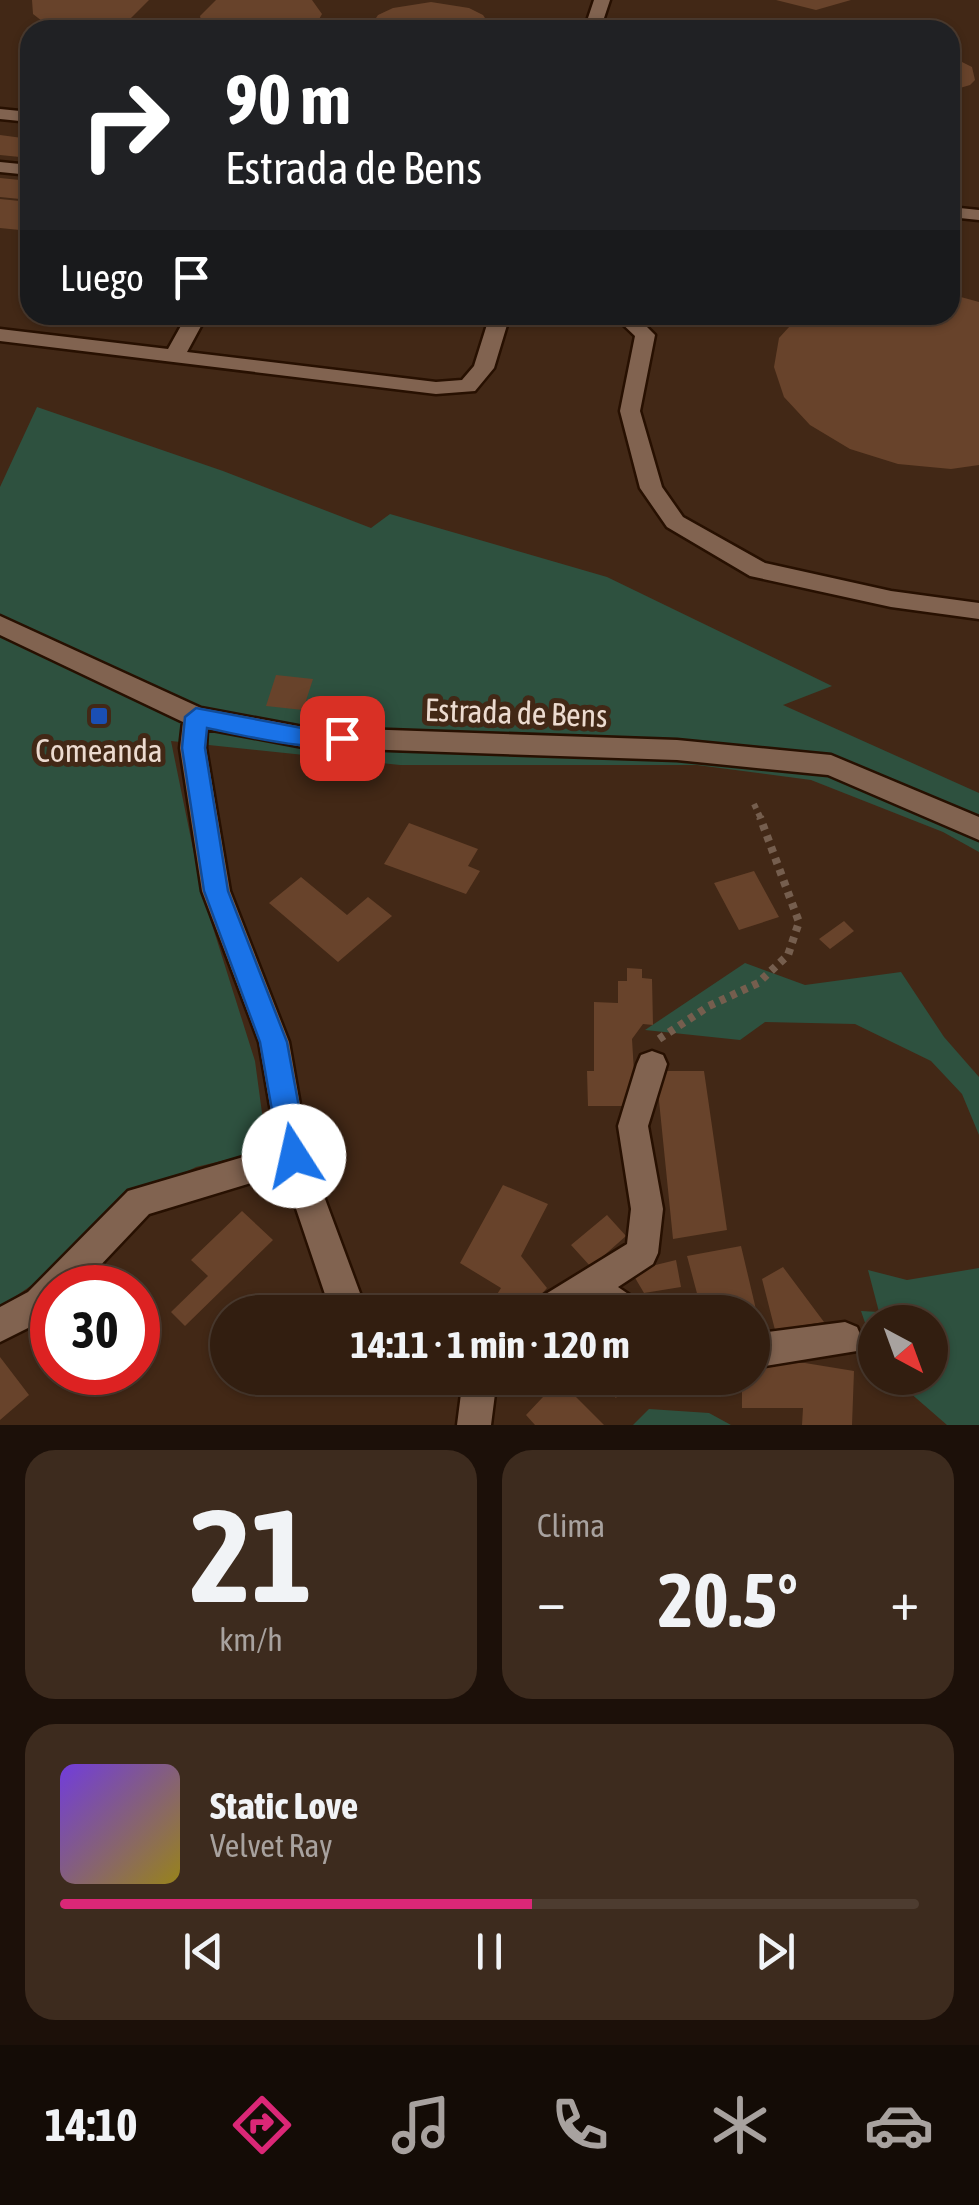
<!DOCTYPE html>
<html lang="es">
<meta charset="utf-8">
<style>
:root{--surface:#321e10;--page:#3d2b1e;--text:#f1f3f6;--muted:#a8a29f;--line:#4d3c30;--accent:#db2777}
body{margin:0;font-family:"Asap Condensed",sans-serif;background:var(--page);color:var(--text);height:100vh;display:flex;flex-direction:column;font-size:38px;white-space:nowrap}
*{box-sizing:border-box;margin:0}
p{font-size:32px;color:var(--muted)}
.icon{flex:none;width:55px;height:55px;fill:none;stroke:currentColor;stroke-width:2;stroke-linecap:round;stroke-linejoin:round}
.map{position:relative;height:1425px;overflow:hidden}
.details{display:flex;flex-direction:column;gap:25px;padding:25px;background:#1c1009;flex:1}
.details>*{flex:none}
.top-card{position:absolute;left:20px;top:20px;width:940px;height:305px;border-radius:30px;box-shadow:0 2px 8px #0004,0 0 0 2px var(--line);background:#202124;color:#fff;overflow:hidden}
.needle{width:65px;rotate:139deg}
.fabs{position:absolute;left:858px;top:1305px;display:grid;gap:20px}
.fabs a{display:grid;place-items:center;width:90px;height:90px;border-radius:50%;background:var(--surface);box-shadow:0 2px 8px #0004,0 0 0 2px var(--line);font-size:50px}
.speed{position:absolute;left:30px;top:1265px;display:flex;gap:20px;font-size:50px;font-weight:700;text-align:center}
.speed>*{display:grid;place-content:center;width:130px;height:130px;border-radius:50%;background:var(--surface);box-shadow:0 2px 8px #0004,0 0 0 2px var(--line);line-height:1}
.speed .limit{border:15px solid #d22;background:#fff;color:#111}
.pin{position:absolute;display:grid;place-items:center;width:85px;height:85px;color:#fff;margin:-42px;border-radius:20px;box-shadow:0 5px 15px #0006}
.me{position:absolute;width:110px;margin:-55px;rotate:350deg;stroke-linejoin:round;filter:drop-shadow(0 0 8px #0008)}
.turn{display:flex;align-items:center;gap:35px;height:210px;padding:0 40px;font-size:45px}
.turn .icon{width:130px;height:130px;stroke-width:2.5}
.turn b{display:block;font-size:70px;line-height:85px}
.then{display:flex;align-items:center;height:95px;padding:0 40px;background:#0003;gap:20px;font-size:38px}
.big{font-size:75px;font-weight:700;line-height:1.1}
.details .tile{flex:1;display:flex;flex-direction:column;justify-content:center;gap:15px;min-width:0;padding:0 35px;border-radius:30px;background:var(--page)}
.details .dial{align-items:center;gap:0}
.dial b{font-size:130px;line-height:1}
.song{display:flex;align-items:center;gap:30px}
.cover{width:120px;height:120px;border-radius:15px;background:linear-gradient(135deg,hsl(260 70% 55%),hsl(50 70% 35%))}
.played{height:10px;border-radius:5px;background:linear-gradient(90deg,var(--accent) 55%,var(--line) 55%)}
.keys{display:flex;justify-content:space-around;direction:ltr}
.heat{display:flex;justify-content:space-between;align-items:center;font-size:55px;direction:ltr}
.details .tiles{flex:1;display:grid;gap:25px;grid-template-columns:1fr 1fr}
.tile:last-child{grid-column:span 2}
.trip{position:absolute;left:210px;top:1295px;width:560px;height:100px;border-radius:50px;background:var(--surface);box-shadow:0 2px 8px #0004,0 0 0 2px var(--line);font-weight:700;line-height:100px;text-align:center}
.dock{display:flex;height:160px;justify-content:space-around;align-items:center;background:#140c06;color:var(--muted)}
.dock .icon{width:70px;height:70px}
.dock .on{color:var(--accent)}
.dock b{font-size:45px;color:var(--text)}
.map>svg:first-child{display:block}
.green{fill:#2e513f}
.building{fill:#68432b}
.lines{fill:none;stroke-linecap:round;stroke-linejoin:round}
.minor-casing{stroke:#271001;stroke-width:5}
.path-far1{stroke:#755e4e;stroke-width:6;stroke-dasharray:5 5;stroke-linecap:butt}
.path{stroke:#755e4e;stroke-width:8;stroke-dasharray:6 6;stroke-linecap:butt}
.minor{fill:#816350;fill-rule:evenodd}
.route{fill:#1a73e8;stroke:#114b97;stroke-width:2.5}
.transit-dot{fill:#1a4fb4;stroke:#422816;stroke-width:4}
.labels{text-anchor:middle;stroke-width:10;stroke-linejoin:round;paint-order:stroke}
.street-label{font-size:32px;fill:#ecdbd0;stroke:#422816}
.poi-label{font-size:32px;fill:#ecdbd0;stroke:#422816}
</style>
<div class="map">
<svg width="979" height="1425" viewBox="0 0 979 1425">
<rect width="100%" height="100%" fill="#422816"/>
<path class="green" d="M37 407 223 471 371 528 390 514 607 577 832 686 783 705 979 793V852L943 832 811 780 697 765H400L171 741 202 893 255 1061 267 1150 196 1167 131 1199 64 1263 0 1307V487Z
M745 963 805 985 901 972 944 1037 979 1077V1135L962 1094 931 1061 855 1024 765 1022 740 1040 645 1030Z
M979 1268V1425H947L893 1378H930V1322H875V1352L861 1311 879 1312 868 1270 907 1280Z
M649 1409 709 1413 731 1425H633Z"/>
<path class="building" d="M32 0H149L131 18 76 29 42 21 33 14Z
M216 0H312L322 14 313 30H203L200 16Z
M776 0H851L816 10Z
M431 2 469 8 483 15 493 30H368L378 15 393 8Z
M950 56 972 67 975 80 970 85 950 91Z
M0 135 30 139V158L0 155Z
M0 178 30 181V200L0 197Z
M0 199 30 202V231L0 228Z
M950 294 979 302V465L951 469 898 464 850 449 810 425 784 397 774 367 779 338 800 315H950Z
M276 675 313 679 303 710 266 706Z
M409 823 478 849 468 866 480 871 466 894 384 864Z
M754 871 779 917 739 930 714 883Z
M301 877 347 915 368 897 392 916 338 962 269 903Z
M844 921 854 931 830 949 819 939Z
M627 968 642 969V978L652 979 653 1025 643 1024 632 1039 636 1106H588L587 1071H594V1002L618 1003V981H627Z
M656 1071H704L727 1230 673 1239Z
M503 1185 548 1204 521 1256 547 1288 525 1312H486L501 1288 460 1263Z
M242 1211 273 1240 185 1326 171 1312 208 1276 191 1260Z
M607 1215 626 1236 591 1267 571 1245Z
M741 1246 763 1339 752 1338V1312H702L687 1256Z
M676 1260 681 1287 644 1293 631 1271Z
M783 1267 824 1322 775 1330 762 1279Z
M0 1357 29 1395 0 1420Z
M752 1361 805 1363 854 1371 852 1425H802L803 1408H742V1378H752Z
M592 1378H631L616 1398Z
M559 1380 604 1425H535L526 1415Z"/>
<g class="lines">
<g class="minor-casing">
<path id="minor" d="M594 0H610L600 30H584Z
M0 109 30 112V122L0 119Z
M0 162 30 165V175L0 172Z
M950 207 979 210V220L950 217Z
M187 315H207L187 352 436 382 462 380 474 366 490 315H510L494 368 475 391 436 394 0 341V329L168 349Z
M613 315H635L655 335 640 411 662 487 683 517 765 563 891 591 979 603V619L891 607 750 576 667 527 640 488 620 411 635 336Z
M0 616 201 708 303 727 677 740 831 755 979 817V840L828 775 677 760 303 747 207 729 206 748 230 891 289 1042 309 1156 367 1312H331L284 1173 149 1214 79 1288H52V1316L0 1342V1307L28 1292 128 1191 277 1147 259 1042 202 891 180 748 183 722 0 635Z
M652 1051 663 1055 667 1064 648 1126 663 1209 658 1253 653 1264 618 1287 637 1300 641 1312H599L589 1305 577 1312H532L536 1300 627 1244 631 1209 618 1126 637 1064 641 1055Z
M845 1322 857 1327 862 1339 857 1351 752 1368V1334Z
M463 1378H497L491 1425H457Z"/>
</g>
<path class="path-far1" d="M754 804 761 819"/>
<path class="path" d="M659 1039 709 1006 758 983 788 955 799 922 760 817"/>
<use href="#minor" class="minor"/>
</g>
<path class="route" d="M196 708 302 728 342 730 354 738C339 760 233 733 207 728L205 748 228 891 287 1042 308 1156 304 1166 294 1169 284 1166 280 1156 260 1042 204 891 182 748 185 717Z"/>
<rect class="transit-dot" x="89" y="706" width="20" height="20" rx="5"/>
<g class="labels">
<g class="street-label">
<text transform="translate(516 713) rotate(2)" y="11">Estrada de Bens</text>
</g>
<g class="poi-label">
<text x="99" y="762">Comeanda</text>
</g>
</g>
</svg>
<div class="fabs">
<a><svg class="needle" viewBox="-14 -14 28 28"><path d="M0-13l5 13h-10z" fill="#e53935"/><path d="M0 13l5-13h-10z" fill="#a8a29f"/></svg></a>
</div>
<div class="speed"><div class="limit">30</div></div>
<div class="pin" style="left:342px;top:738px;background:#d93025"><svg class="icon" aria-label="arrive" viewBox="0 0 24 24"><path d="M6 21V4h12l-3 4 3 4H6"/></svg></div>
<svg class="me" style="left:294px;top:1156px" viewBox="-20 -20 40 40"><circle r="19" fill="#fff"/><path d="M0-13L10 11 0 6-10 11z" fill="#1a73e8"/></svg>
<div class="trip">14:11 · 1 min · 120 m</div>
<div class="top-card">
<div class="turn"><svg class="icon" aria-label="right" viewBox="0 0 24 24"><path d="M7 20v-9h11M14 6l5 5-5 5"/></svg><div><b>90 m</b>Estrada de Bens</div></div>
<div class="then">Luego<svg class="icon" aria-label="arrive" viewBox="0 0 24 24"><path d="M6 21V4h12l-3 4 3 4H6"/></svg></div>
</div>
</div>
<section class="details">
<div class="tiles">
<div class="tile dial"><b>21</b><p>km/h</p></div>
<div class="tile"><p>Clima</p>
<div class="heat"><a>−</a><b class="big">20.5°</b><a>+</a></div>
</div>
<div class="tile">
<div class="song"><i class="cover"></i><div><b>Static Love</b><p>Velvet Ray</p></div></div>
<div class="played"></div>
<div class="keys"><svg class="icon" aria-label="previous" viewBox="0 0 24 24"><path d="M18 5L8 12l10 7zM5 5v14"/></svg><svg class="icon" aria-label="pause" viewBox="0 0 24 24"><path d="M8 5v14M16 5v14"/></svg><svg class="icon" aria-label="next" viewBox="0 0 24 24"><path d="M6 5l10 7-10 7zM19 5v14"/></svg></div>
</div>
</div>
</section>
<nav class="dock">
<b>14:10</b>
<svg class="icon on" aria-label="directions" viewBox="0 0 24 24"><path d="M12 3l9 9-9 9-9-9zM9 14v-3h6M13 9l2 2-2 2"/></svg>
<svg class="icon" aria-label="music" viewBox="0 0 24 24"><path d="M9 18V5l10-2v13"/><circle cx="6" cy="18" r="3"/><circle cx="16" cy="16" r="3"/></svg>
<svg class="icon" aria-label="phone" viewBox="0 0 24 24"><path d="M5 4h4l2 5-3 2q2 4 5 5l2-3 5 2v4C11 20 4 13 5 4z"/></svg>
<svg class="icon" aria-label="climate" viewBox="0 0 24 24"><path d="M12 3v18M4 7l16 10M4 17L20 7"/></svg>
<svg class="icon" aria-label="car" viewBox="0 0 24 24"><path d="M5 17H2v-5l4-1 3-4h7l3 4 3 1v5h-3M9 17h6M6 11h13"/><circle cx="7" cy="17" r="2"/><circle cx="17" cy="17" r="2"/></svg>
</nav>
